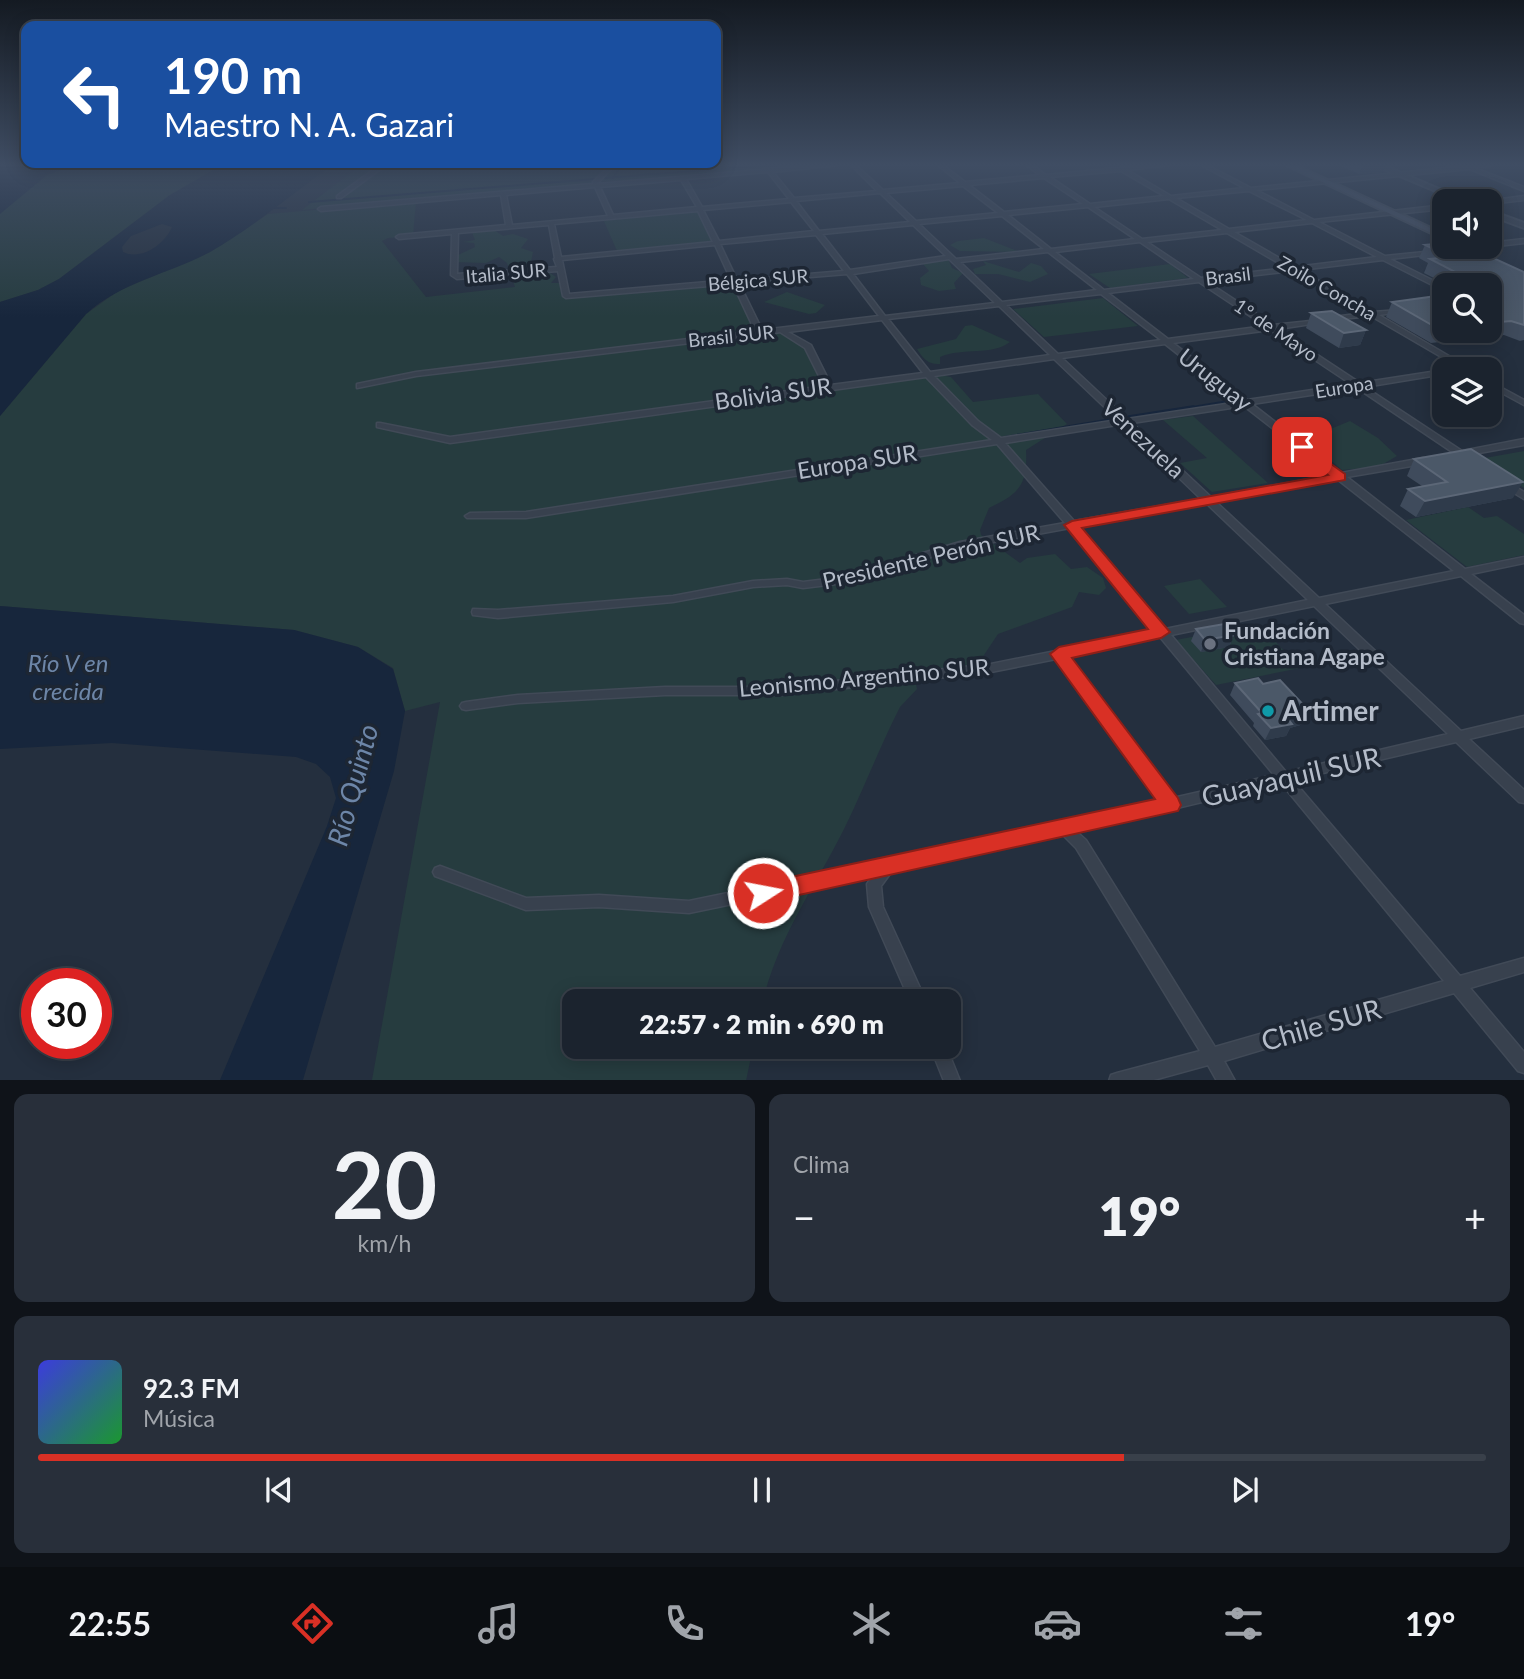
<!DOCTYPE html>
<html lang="es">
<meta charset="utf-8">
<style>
:root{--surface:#1b232e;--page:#282f3a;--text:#f1f3f6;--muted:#a0a4aa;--line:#39404a;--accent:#d93025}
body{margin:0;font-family:Lato,sans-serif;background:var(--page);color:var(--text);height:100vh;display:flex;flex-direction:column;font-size:26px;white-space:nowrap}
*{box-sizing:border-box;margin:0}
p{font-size:23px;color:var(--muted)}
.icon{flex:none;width:38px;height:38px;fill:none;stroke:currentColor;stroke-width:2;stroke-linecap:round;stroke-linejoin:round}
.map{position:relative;height:1080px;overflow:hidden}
.sheet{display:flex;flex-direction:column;gap:14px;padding:14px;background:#0f1319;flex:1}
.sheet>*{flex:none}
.top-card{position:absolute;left:21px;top:21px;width:700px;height:147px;border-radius:14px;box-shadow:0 4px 18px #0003,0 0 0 2px var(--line);background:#1a4fa0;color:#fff;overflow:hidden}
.fabs{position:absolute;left:1432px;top:189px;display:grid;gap:14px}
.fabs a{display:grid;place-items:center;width:70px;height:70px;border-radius:14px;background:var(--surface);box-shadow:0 4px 18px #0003,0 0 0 2px var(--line);font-size:35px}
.speed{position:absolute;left:21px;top:968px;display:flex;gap:14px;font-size:35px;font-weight:700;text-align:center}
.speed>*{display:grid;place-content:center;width:91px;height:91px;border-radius:50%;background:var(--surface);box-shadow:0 4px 18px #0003,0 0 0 2px var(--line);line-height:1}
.speed .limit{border:10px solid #d22;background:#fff;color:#111}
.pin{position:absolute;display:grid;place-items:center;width:60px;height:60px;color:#fff;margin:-30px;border-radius:14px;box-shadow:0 4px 10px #0006}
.me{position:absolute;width:77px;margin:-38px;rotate:79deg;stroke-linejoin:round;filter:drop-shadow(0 0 5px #0008)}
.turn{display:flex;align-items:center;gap:24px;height:147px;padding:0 28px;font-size:32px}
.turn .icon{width:91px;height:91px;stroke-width:2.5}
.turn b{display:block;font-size:49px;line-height:60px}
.big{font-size:52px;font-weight:800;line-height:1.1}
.sheet .tile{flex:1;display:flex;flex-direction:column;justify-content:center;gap:10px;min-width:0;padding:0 24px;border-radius:14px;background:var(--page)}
.sheet .dial{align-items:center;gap:0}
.dial b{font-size:91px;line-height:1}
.song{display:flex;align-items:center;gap:21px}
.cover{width:84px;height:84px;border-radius:10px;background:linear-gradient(135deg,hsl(240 70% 55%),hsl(130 70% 35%))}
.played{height:7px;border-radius:4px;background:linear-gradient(90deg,var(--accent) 75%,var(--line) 75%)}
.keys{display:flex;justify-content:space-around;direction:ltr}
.heat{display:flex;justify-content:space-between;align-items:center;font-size:38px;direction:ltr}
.sheet .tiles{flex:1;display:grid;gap:14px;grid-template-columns:1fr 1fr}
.tile:last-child{grid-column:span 2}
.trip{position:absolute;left:562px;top:989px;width:399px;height:70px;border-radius:14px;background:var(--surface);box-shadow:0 4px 18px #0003,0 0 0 2px var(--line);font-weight:800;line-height:70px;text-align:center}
.tabs{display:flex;height:112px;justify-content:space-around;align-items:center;background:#0b0e12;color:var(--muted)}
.tabs .icon{width:49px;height:49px}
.tabs .selected{color:var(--accent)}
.tabs b{font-size:32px;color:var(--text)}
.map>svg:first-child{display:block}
.green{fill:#263c3f}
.water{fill:#17263c;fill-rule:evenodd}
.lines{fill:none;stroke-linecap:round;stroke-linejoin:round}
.stream-far2{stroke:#17263c;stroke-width:2}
.stream-far1{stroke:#17263c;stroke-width:2.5}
.stream{stroke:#17263c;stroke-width:3.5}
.minor-casing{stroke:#414a57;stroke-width:3}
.tertiary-casing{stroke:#414a57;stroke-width:4}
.secondary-casing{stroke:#414a57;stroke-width:4}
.minor{fill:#38414e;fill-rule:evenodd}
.tertiary{fill:#38414e;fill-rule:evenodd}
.secondary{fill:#465061;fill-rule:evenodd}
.wall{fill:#3f4b5c}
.shaded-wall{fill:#2f3b4b}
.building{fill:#4b5868;stroke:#5c6777;stroke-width:2}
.route{fill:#d93025;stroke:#8d1f18;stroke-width:2}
.worship-dot{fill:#6b7280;stroke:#1d2633;stroke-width:2.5}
.culture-dot{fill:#0f9aa8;stroke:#1d2633;stroke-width:2.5}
.labels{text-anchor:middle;stroke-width:7;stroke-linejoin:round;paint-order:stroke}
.far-street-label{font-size:19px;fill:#b4bcc9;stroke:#1d2633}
.street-label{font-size:23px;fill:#b4bcc9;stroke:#1d2633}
.poi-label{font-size:23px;font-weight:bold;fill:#b4bcc9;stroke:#1d2633;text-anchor:start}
.water-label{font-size:24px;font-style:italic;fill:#6d86a8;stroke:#1d2633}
.near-poi-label{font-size:28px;font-weight:bold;fill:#b4bcc9;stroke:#1d2633;text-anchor:start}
.near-street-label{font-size:28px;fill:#b4bcc9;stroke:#1d2633}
.near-water-label{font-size:28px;font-style:italic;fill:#6d86a8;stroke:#1d2633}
</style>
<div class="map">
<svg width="1524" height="1081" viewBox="0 0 1524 1081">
<rect width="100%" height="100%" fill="#242f3e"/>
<path class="green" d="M0 165H222L170 195 59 279 38 290 0 302Z
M361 165H806V166L302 210Z
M416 201 413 236 388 238 382 241 426 297 515 287 507 263 499 257 486 263 456 262V256L475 247 474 243 463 242 475 240 472 232 494 230 503 236 513 234 528 239 521 248 533 252 530 267 544 269 556 277 551 283H562L566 296 733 282 760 333 782 331 808 347 828 386 928 373 951 377 973 402 1038 394 1067 424 1026 450C1028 486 1018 494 989 508L980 530 981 535 1020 563 1027 558 1055 554 1071 569 1087 567 1103 578 1106 588 1099 595 1079 592 1072 607 998 634 974 670 921 676 913 671 917 689 900 707C876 754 858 805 832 852 805 901 776 946 763 1001H574V1046L753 1047 746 1081 372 1080 440 702 405 711 393 668 358 647 294 630 0 606V416L86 314 118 291 210 252 268 214Z
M698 210 713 242 617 251 603 219Z
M984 238 1020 252 960 251 950 245 958 241Z
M948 259 952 268 963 273 954 283 956 289 939 291 921 285 920 278 929 271 923 264 925 262Z
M983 261 1019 272 1031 263 1041 266 1048 274 1030 282 998 274H975L973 269 986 265Z
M1170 264 1188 278 1110 288 1089 274Z
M787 292 822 304 825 305 816 313 809 314 764 302Z
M1103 298 1138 326 1044 337 1013 309Z
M972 325 1010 342C992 356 964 347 940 357V364C929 365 923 359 917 349L956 339 965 326Z
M1193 416 1268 483 1212 492 1180 463 1207 458 1163 420Z
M1350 421 1378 438 1397 456 1378 467 1342 470 1306 439Z
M1524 451V488L1482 461 1485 458Z
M1468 507 1484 518 1497 516 1524 534V555L1467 567 1406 520Z
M1200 579 1227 607 1189 614 1164 586Z
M1259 624 1300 668 1216 685 1176 640Z"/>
<path class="water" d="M0 165H76L47 175 0 214Z
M222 165H333C291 194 254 227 210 252 169 274 121 282 86 314L0 416V302L38 290 59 279 170 195ZM162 224 172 227C165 244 141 261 123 252L122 247 131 236Z
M0 606 294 630 358 647 393 669 405 711 394 771 303 1080H220L327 826 336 798 330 777 316 764 296 757 112 743 0 749Z"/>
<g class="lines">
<path class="stream-far2" d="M604 178 772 165
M613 178 621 165
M309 202 595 179
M271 208H286"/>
<path class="stream-far1" d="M1182 409 1230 401"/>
<path class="stream" d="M1129 417 1193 407
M1003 438 1110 420"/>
<g class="minor-casing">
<path id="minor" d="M380 165H386L341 198H337V196Z
M610 165H615L597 184 815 165H838L773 172 794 198 877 191 851 165H856L883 190 960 183 938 165H943L965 182 1040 175 1026 165H1032L1046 175 1148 165H1169L1127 170 1171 196 1244 188 1201 165H1207L1251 188 1474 165H1494L1475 168 1524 187V191L1470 169 1256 190 1314 220 1444 205V209L1319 222 1385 256 1435 251V253L1433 254 1390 259 1444 286V291L1383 260 1300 270 1373 312 1400 310V312L1379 315 1471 369H1462L1371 316 1331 320 1330 319 1333 317 1365 313 1292 271 1206 281 1273 325 1320 320 1321 321 1318 323 1278 329 1360 383 1444 370V374L1365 387 1462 451 1524 439V445L1468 455 1471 458 1470 460H1464L1357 388 1252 404 1341 473 1423 458 1426 459 1427 461 1423 464 1347 477 1465 569 1524 557V563L1471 574 1524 615V624L1520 623 1461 576 1325 604 1461 731 1524 716V726L1469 739 1524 790V803L1519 802 1456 742 1293 780 1460 976 1524 958V972L1470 988 1524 1052V1073L1518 1071 1454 993 1224 1061 1235 1081H1217L1208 1065 1150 1081H1109L1111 1075 1117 1073 1200 1051 1076 848 1063 835 892 871 881 886 883 907 926 1001H910L869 907 867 884 873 875 689 913 599 907 526 910 435 876 433 872 435 868 440 866 526 898 599 895 689 901 1065 823 1161 801 1056 659 991 672 781 695H665L518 703 466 710 462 709 460 706 462 703 466 702 518 695 665 687H781L991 664 1155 631 1070 528 961 548 844 583 803 588 787 585 753 587 673 602 498 618 473 615 472 612 473 609 498 610 673 596 753 581 787 579 803 582 843 577 960 542 1065 523 997 444 526 518H467L465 516 470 513 526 512 992 440 972 425 926 377 450 443 377 427V423H380L450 437 824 386 805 348 780 332 760 336 757 335 416 376 357 388V384L416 372 755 331 733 284 566 298 563 296 558 271 457 279 451 275 452 234 399 239 396 237 399 235 506 225 501 195 321 211 318 209 321 207 593 184V182ZM1121 171 1164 196 1090 204 1050 177ZM768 172 789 199 702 207 686 179ZM1044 178 1083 204 1004 212 969 185ZM681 180 697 207 613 215 600 187ZM963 186 998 213 916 221 886 193ZM595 187 608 216 512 225 506 195ZM1249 191 1307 220 1229 229 1176 198ZM880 193 910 222 819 231 796 201ZM1169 199 1222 230 1142 239 1094 207ZM791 202 814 231 719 241 703 210ZM1088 207 1135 239 1051 249 1008 215ZM698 211 713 242 561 257 554 224ZM1002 216 1044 249 956 259 919 224ZM1312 223 1377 257 1295 267 1234 232ZM549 225 555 258 554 259 557 267 457 274 458 233ZM913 225 946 256 850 270 822 234ZM1227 233 1287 268 1201 278 1147 242ZM816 235 844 271 737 280 720 244ZM1140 242 1194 279 1104 290 1055 252ZM715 245 731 280 569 294 562 260ZM1048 252 1097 290 1002 302 960 262ZM949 259 995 303 885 316 853 274ZM847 274 879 316 762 330 739 283ZM1199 282 1265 326 1168 339 1108 293ZM1101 294 1161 340 1058 354 1006 305ZM999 306 1050 355 930 372 888 319ZM882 320 923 373 831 385 811 345 788 332ZM1270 330 1351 384 1247 400 1173 343ZM1165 344 1239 402 1127 419 1062 358ZM1054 359 1118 420 1001 438 978 421 934 376ZM1244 406 1332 475 1211 497 1132 423ZM1123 424 1201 499 1074 521 1005 443ZM1337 479 1454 571 1319 598 1215 501ZM1206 503 1308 600 1165 629 1078 526ZM1314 606 1448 734 1286 772 1171 635ZM1160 637 1274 775 1173 798 1067 657ZM1281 783 1444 981 1215 1047 1086 840 1077 832Z
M1524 196V200L1489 204V201H1487Z
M1524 239V243L1489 247V243Z
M1462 247H1480C1474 250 1461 252 1455 249Z
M1489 381 1524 400V405L1489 386Z
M1509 483 1524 492V499L1506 488 1505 486Z
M930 1046H946L960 1081H944Z"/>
</g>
<g class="tertiary-casing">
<path id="tertiary" d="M1374 165H1383L1467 201H1459Z
M1489 210 1524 223V228L1489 215Z"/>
</g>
<g class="secondary-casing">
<path id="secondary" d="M1286 165H1295L1444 234V239Z"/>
</g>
<use href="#minor" class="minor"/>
<use href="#tertiary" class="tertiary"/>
<use href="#secondary" class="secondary"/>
</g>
<path class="wall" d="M1339 165H1385L1383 172 1359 174Z
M1425 245 1524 272V340L1520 341 1504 335 1431 343 1386 317 1392 302 1444 295V331H1489V285H1448L1424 273 1428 263 1419 258Z
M1311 313 1366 330 1360 345 1339 348 1306 328Z
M1414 459 1513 498 1416 517 1400 506 1408 489 1422 486 1407 476Z
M1196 629 1234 635 1229 647 1201 652 1191 641Z
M1235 683 1304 724 1290 728 1286 736 1265 740 1253 726 1254 723 1230 695Z"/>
<path class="shaded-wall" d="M1363 165H1385L1383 172 1359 174Z
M1366 330 1360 345 1339 348 1344 333Z
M1523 482 1513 498 1416 517 1425 501Z
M1234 635 1229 647 1201 652 1205 640Z
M1310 712 1304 724 1290 728 1286 736 1265 740 1271 728 1287 718Z"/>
<path class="building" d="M1444 243V247H1469L1524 272V325L1511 321 1489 323V285H1480L1430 259 1450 257 1425 245Z
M1444 295V327L1437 328 1392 302Z
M1332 311 1366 330 1344 333 1311 313Z
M1471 449 1523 482 1425 501 1408 489 1447 482 1414 459Z
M1224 624 1234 635 1205 640 1196 629Z
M1258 678 1263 684 1280 680 1310 712 1287 718 1292 724 1271 728 1258 714 1262 713 1235 683Z"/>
<linearGradient id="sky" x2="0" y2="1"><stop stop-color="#141a22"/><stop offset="0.52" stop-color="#3f4d63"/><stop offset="1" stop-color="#3f4d63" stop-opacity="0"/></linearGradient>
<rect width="1524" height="317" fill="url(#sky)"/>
<path class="route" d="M1302 443 1345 474V480L1082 528 1170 632 1161 638 1072 658 1178 798 1181 805 1178 811 763 903 754 900 751 893 754 886 763 883 1155 799 1050 654 1059 647 1148 629 1064 525 1072 521 1328 475 1297 450 1295 447Z"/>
<circle class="worship-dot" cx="1210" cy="644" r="7"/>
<circle class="culture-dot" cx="1268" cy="711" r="7"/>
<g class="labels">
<g class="far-street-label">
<text transform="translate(506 273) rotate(-5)" y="7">Italia SUR</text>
<text transform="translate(1228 276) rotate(-7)" y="7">Brasil</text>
<text transform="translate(758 280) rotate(-5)" y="7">Bélgica SUR</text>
<text transform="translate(1327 288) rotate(30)" y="7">Zoilo Concha</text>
<text transform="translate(1276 330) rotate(34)" y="7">1º de Mayo</text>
<text transform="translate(731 336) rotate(-6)" y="7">Brasil SUR</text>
<text transform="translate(1344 387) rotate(-9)" y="7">Europa</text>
</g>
<g class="street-label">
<text transform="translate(1215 380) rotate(38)" y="8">Uruguay</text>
<text transform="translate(773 394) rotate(-8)" y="8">Bolivia SUR</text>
<text transform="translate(1143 439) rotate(43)" y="8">Venezuela</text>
<text transform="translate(857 462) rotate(-9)" y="8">Europa SUR</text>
<text transform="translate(931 557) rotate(-13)" y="8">Presidente Perón SUR</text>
<text transform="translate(864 678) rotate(-5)" y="8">Leonismo Argentino SUR</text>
</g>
<g class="poi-label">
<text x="1224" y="639">Fundación<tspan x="1224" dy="26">Cristiana Agape</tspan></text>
</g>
<g class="water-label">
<text x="68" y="672">Río V en<tspan x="68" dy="28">crecida</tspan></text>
</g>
<g class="near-poi-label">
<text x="1282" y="721">Artimer</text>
</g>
<g class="near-street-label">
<text transform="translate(1291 777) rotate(-13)" y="10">Guayaquil SUR</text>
<text transform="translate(1321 1025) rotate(-16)" y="10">Chile SUR</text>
</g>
<g class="near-water-label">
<text transform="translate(353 785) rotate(-75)" y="10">Río Quinto</text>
</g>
</g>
</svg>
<div class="fabs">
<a><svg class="icon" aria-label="sound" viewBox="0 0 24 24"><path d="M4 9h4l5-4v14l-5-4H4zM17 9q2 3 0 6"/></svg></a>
<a><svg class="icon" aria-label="search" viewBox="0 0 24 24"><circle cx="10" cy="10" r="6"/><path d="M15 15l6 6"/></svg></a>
<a><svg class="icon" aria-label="layers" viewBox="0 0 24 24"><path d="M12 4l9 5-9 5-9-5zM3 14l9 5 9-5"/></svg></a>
</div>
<div class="speed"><div class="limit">30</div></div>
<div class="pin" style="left:1302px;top:447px;background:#d93025"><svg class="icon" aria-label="arrive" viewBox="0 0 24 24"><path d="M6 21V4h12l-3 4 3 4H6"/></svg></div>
<svg class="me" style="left:763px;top:893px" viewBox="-20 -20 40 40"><circle r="17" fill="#d93025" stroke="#fff" stroke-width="3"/><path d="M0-11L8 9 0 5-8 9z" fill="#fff"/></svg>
<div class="trip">22:57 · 2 min · 690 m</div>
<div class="top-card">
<div class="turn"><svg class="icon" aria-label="left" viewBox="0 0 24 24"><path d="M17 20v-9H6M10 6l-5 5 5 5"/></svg><div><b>190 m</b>Maestro N. A. Gazari</div></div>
</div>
</div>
<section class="sheet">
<div class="tiles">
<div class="tile dial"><b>20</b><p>km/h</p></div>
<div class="tile"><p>Clima</p>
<div class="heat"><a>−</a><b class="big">19°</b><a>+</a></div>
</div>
<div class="tile">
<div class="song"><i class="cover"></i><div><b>92.3 FM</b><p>Música</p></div></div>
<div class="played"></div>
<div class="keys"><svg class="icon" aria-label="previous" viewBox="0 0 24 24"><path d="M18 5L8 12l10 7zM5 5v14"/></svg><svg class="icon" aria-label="pause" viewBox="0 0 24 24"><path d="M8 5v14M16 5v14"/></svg><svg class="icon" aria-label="next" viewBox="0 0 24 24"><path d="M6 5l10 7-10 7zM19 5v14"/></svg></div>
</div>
</div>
</section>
<nav class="tabs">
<b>22:55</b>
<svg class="icon selected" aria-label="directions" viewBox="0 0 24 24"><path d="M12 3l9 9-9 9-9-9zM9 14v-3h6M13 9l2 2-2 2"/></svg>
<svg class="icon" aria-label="music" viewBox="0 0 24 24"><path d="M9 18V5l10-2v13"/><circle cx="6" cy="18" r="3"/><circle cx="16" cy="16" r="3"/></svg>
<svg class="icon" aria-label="phone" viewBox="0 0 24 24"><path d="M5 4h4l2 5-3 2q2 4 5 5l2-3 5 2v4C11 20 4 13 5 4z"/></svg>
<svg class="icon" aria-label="climate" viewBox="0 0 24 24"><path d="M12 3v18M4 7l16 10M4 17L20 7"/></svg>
<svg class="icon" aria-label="car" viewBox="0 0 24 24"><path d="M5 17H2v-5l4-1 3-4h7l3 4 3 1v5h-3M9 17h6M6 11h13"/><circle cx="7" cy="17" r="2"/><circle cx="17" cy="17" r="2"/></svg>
<svg class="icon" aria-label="filters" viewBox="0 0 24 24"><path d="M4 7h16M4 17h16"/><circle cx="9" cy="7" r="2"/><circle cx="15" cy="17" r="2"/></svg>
<b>19°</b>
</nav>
